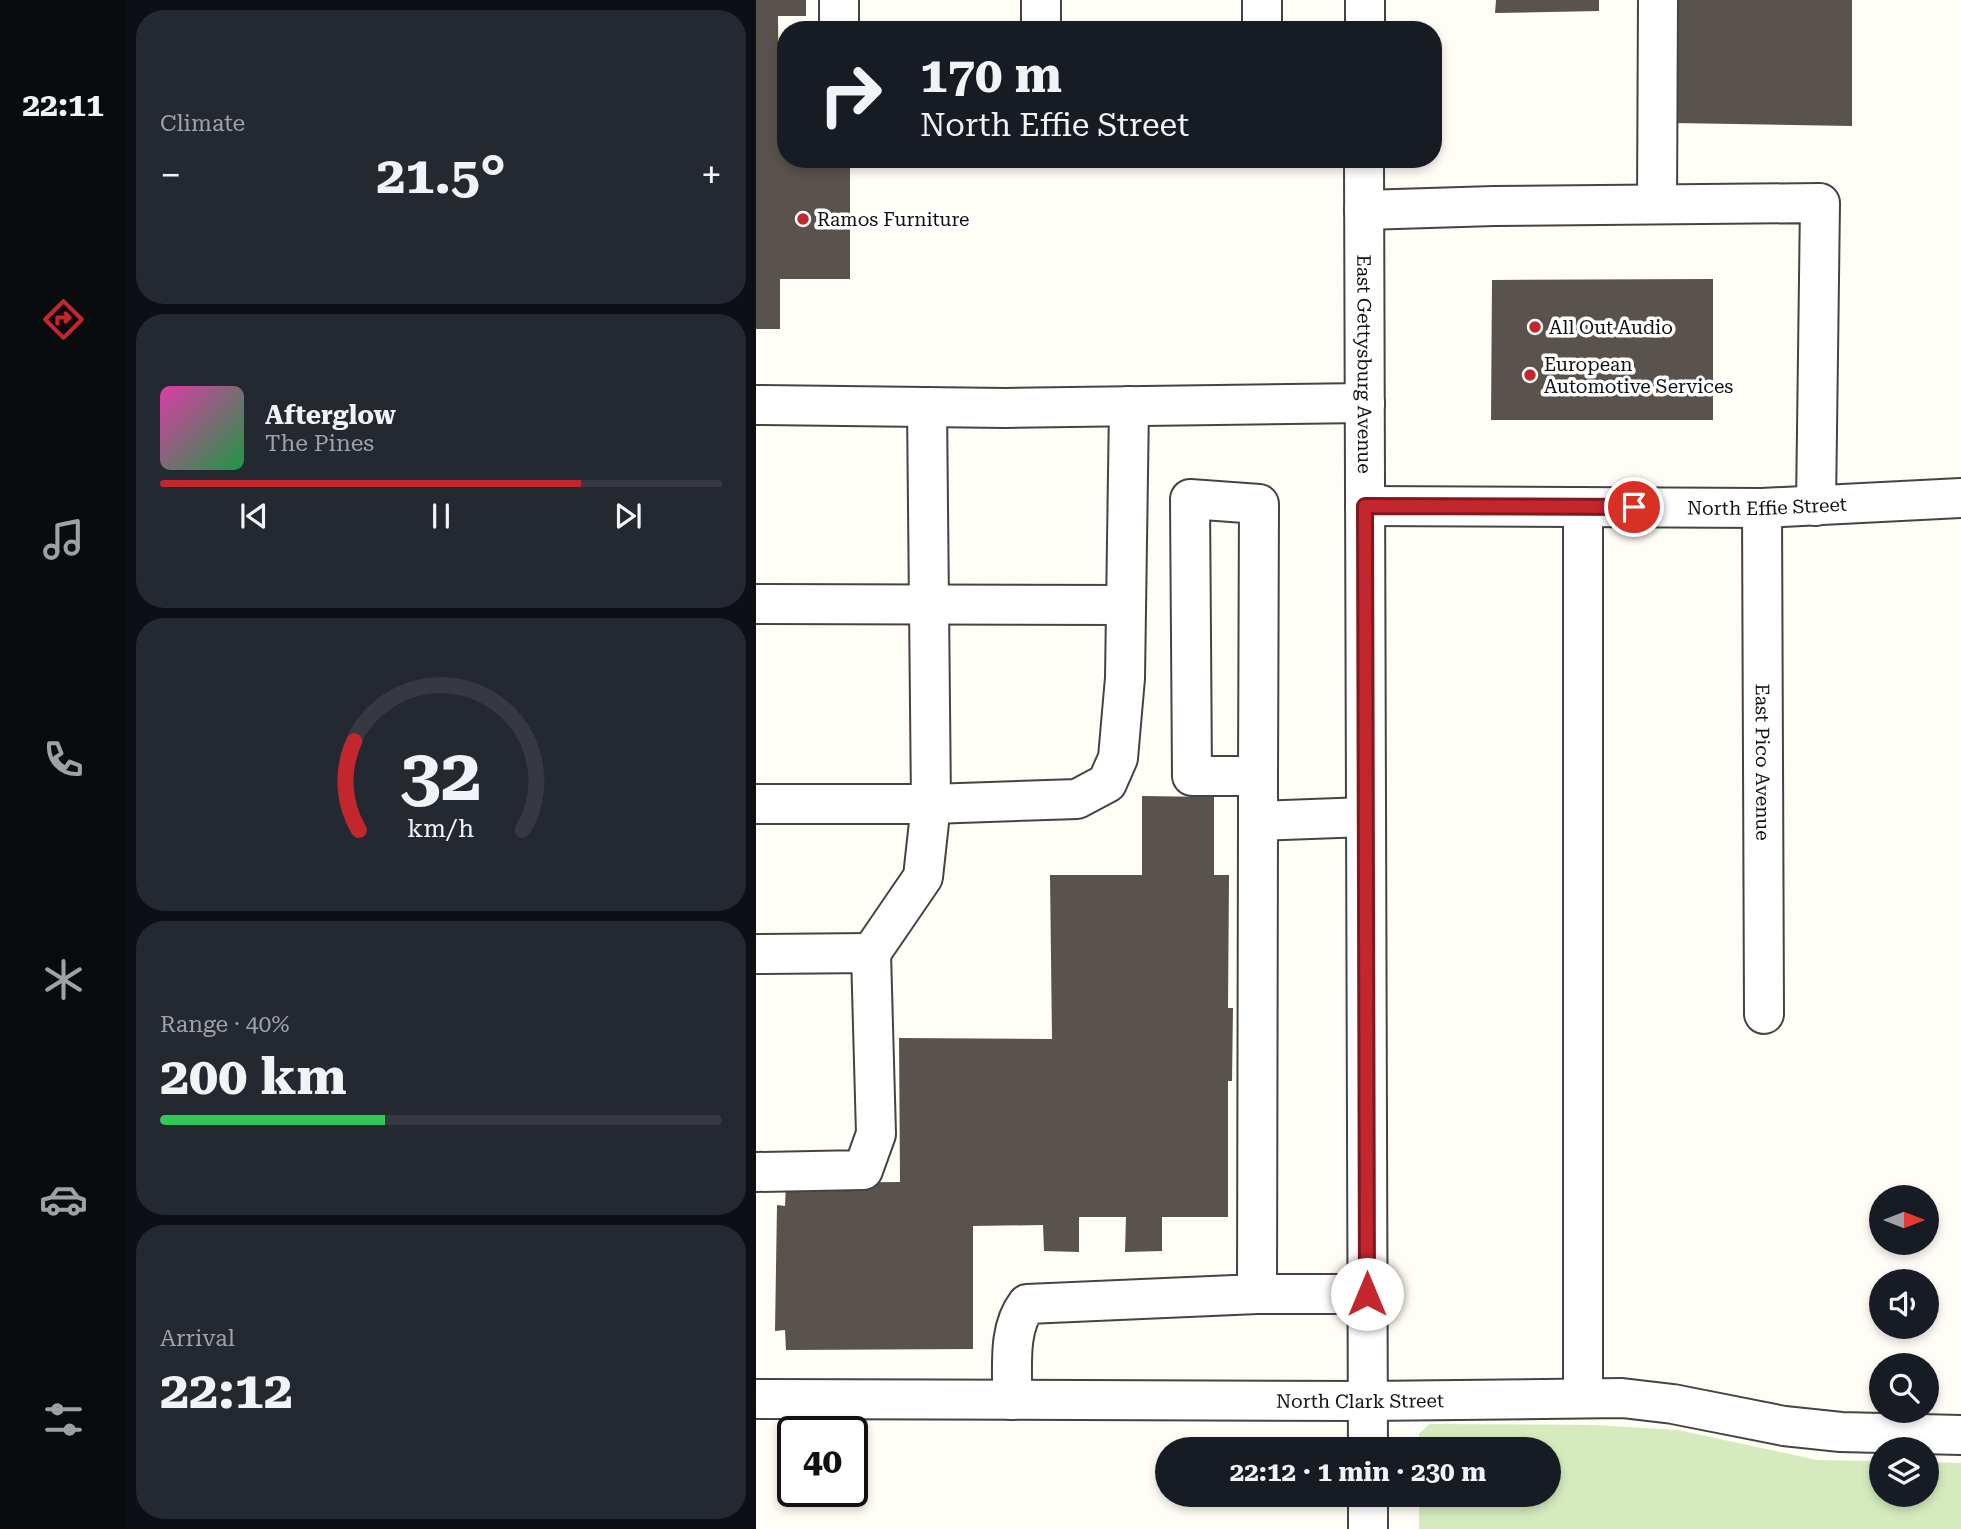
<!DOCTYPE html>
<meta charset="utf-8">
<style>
:root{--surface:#171b24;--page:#242831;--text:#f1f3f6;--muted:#9ea1a6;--line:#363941;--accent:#c4262e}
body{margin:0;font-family:"Roboto Serif",serif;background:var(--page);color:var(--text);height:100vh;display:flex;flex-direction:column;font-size:26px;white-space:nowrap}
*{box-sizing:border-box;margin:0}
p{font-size:23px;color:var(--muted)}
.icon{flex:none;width:38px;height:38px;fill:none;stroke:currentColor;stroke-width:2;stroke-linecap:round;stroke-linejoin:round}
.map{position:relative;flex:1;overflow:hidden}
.panel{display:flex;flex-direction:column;gap:10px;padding:10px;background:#0d0f14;width:630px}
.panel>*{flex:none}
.hud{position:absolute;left:21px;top:21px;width:665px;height:147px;border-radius:28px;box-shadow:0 4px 10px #0003;background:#171b24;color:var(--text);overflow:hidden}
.needle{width:46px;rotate:90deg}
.buttons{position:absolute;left:1113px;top:1185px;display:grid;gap:14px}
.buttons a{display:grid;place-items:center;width:70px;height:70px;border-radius:50%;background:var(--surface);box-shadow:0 4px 10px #0003;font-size:35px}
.speed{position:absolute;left:21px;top:1416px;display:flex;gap:14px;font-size:35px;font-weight:700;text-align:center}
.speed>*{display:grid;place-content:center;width:91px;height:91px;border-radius:50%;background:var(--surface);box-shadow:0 4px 10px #0003;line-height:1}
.speed .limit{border:4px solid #111;border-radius:10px;background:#fff;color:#111}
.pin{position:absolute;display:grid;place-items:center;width:60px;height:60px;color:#fff;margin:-30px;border:4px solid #fff;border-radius:50%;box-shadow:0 2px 7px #0007}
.me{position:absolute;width:77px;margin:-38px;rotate:0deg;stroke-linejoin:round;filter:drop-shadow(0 0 5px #0008)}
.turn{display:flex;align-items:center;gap:24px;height:147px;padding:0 28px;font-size:32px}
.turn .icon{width:91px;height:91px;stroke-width:2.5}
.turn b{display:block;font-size:49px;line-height:60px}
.big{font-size:52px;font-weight:700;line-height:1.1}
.panel .widget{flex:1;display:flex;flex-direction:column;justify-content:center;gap:10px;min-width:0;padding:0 24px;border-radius:28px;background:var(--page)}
.panel .dial{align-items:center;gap:0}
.dial svg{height:182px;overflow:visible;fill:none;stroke:var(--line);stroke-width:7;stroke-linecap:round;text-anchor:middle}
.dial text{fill:var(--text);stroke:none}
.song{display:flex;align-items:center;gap:21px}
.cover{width:84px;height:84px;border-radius:10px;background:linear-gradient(135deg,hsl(320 70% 55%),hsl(140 70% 35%))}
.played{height:7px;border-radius:4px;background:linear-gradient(90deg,var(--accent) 75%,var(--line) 75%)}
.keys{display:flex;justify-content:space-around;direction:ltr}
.heat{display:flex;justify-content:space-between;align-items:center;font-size:38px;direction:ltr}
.charge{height:10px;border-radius:5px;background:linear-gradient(90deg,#34c759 40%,var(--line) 0)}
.trip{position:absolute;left:399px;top:1437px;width:406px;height:70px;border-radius:35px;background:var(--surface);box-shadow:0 4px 10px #0003;font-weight:700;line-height:70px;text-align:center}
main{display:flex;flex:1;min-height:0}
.tabs{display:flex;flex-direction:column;width:126px;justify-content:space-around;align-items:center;background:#090b0e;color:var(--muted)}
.tabs .icon{width:49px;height:49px}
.tabs .current{color:var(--accent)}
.tabs b{font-size:32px;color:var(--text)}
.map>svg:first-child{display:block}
.green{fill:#d5ebbd}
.building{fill:#5a524d}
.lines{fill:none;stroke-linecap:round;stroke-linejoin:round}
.minor-casing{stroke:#444;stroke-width:42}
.minor{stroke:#fff;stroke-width:38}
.route-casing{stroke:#7f191e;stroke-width:18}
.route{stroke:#c4262e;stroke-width:12}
.poi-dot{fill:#c4262e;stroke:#fff;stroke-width:2.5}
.labels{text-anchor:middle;stroke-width:7;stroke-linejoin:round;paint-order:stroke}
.poi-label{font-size:19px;fill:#111;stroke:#fff;text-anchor:start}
.street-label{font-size:19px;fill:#111;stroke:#fff}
</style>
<main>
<nav class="tabs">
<b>22:11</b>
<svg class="icon current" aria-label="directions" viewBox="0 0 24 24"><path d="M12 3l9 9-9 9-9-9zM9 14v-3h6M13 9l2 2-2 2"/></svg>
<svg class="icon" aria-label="music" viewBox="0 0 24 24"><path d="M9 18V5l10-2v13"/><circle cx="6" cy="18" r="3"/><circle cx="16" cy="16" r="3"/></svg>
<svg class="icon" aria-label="phone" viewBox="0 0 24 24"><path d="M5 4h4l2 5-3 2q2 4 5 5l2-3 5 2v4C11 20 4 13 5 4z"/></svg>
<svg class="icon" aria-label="climate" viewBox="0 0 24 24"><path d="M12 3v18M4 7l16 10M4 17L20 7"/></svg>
<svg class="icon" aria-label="car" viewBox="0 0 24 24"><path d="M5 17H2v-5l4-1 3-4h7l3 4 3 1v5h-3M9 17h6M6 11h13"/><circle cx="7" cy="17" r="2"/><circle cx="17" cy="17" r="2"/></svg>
<svg class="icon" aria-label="filters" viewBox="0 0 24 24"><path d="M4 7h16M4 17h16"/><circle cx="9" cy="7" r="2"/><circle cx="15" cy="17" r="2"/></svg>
</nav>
<section class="panel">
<div class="widget"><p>Climate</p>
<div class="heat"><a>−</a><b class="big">21.5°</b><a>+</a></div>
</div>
<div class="widget">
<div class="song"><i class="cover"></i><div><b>Afterglow</b><p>The Pines</p></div></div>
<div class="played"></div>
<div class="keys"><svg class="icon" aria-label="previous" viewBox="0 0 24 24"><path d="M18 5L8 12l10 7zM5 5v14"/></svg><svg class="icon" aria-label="pause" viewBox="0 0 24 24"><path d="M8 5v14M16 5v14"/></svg><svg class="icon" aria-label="next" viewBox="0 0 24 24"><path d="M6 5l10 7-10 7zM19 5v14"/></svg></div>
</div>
<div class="widget dial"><svg viewBox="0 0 100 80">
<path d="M14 69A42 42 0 1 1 86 69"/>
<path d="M14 69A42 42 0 0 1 12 30" stroke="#c4262e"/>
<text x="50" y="56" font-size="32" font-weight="700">32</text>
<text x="50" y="72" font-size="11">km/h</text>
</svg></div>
<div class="widget"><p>Range · 40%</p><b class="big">200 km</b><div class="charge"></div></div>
<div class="widget"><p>Arrival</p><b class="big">22:12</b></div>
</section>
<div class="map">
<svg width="1205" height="1529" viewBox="0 0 1205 1529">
<rect width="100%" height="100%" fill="#fffdf5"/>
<path class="green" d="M673 1424 838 1425 922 1430 1061 1460 1125 1461V1494H1171V1462L1205 1463V1529H663V1495L793 1494V1449H663V1434Z"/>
<path class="building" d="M0 0H50V16H22L23 136H30V159H94V279H24V329H0Z
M740 0H843V11L739 13Z
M918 0H1096V126L918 123Z
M957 279V420H735L736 280Z
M386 796 458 797V875H473L472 1008H477L476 1081H472V1217H406V1251L369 1252 370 1217H323V1252L288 1251 287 1225 217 1226V1349L30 1350 29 1330 19 1331 21 1205 29 1206 30 1183 144 1182 143 1038 296 1039 294 875H386Z"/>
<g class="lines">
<g class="minor-casing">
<g id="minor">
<path d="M285 0V30"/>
<path d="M506 0V30"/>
<path d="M609 0V30"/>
<path d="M83 30V0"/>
<path id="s1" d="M608 159 612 1449"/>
<path d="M901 204 902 0"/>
<path d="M608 210 738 206 1064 203 1060 506"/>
<path d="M0 405 250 408 609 403"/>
<path id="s2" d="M609 506 1006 508 1205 498"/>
<path d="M827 507V1398"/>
<path id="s3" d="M1006 508 1008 1014"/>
<path d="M0 604 370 605"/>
<path d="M0 804H175L321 799 351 783 362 758 369 678 373 406"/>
<path d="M502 821V776L503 504 434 499 436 776H502"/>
<path d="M115 953 167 877 175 804 171 407"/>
<path d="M0 954 115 953 120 1134 107 1170 0 1172"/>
<path d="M501 1294H611"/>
<path id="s4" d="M0 1399 612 1401 866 1398 917 1404 1028 1426 1085 1432 1205 1435"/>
<path d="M256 1400C257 1369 251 1330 271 1304L501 1294 502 821 610 817"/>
<path d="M612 1494V1529"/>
</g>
</g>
<use href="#minor" class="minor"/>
</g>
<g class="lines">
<g class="route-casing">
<path id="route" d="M611 1294 609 506 878 507"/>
</g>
<use href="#route" class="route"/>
</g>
<g class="poi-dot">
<circle cx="47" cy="219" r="7"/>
<circle cx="779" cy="327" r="7"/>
<circle cx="774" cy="375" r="7"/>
</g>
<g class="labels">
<g class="poi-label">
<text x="61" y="226">Ramos Furniture</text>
<text x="793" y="334">All Out Audio</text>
<text x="788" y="371">European<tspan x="788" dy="22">Automotive Services</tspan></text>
</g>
<g class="street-label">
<text dy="7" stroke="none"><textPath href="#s1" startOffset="205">East Gettysburg Avenue</textPath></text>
<text dy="7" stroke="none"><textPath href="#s2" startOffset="402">North Effie Street</textPath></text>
<text dy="7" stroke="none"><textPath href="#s3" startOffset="254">East Pico Avenue</textPath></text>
<text dy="7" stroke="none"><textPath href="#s4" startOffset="604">North Clark Street</textPath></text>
</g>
</g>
</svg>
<div class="buttons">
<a><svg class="needle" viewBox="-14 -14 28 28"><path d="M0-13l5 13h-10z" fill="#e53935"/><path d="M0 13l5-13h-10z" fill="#9ea1a6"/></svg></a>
<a><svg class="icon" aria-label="sound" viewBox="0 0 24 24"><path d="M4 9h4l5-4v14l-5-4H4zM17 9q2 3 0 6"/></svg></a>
<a><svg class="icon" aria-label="search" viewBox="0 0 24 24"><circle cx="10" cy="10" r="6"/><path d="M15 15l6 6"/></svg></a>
<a><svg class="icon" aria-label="layers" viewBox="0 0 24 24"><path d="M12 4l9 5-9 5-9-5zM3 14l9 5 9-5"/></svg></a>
</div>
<div class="speed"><div class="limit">40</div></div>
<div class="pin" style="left:878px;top:507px;background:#d93025"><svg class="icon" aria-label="arrive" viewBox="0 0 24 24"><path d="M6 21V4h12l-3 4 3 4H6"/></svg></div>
<svg class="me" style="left:611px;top:1294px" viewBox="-20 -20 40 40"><circle r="19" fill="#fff"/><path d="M0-13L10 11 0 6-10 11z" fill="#c4262e"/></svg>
<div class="trip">22:12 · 1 min · 230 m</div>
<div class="hud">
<div class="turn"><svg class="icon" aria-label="right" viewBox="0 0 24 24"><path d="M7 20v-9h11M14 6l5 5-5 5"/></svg><div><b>170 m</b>North Effie Street</div></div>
</div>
</div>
</main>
